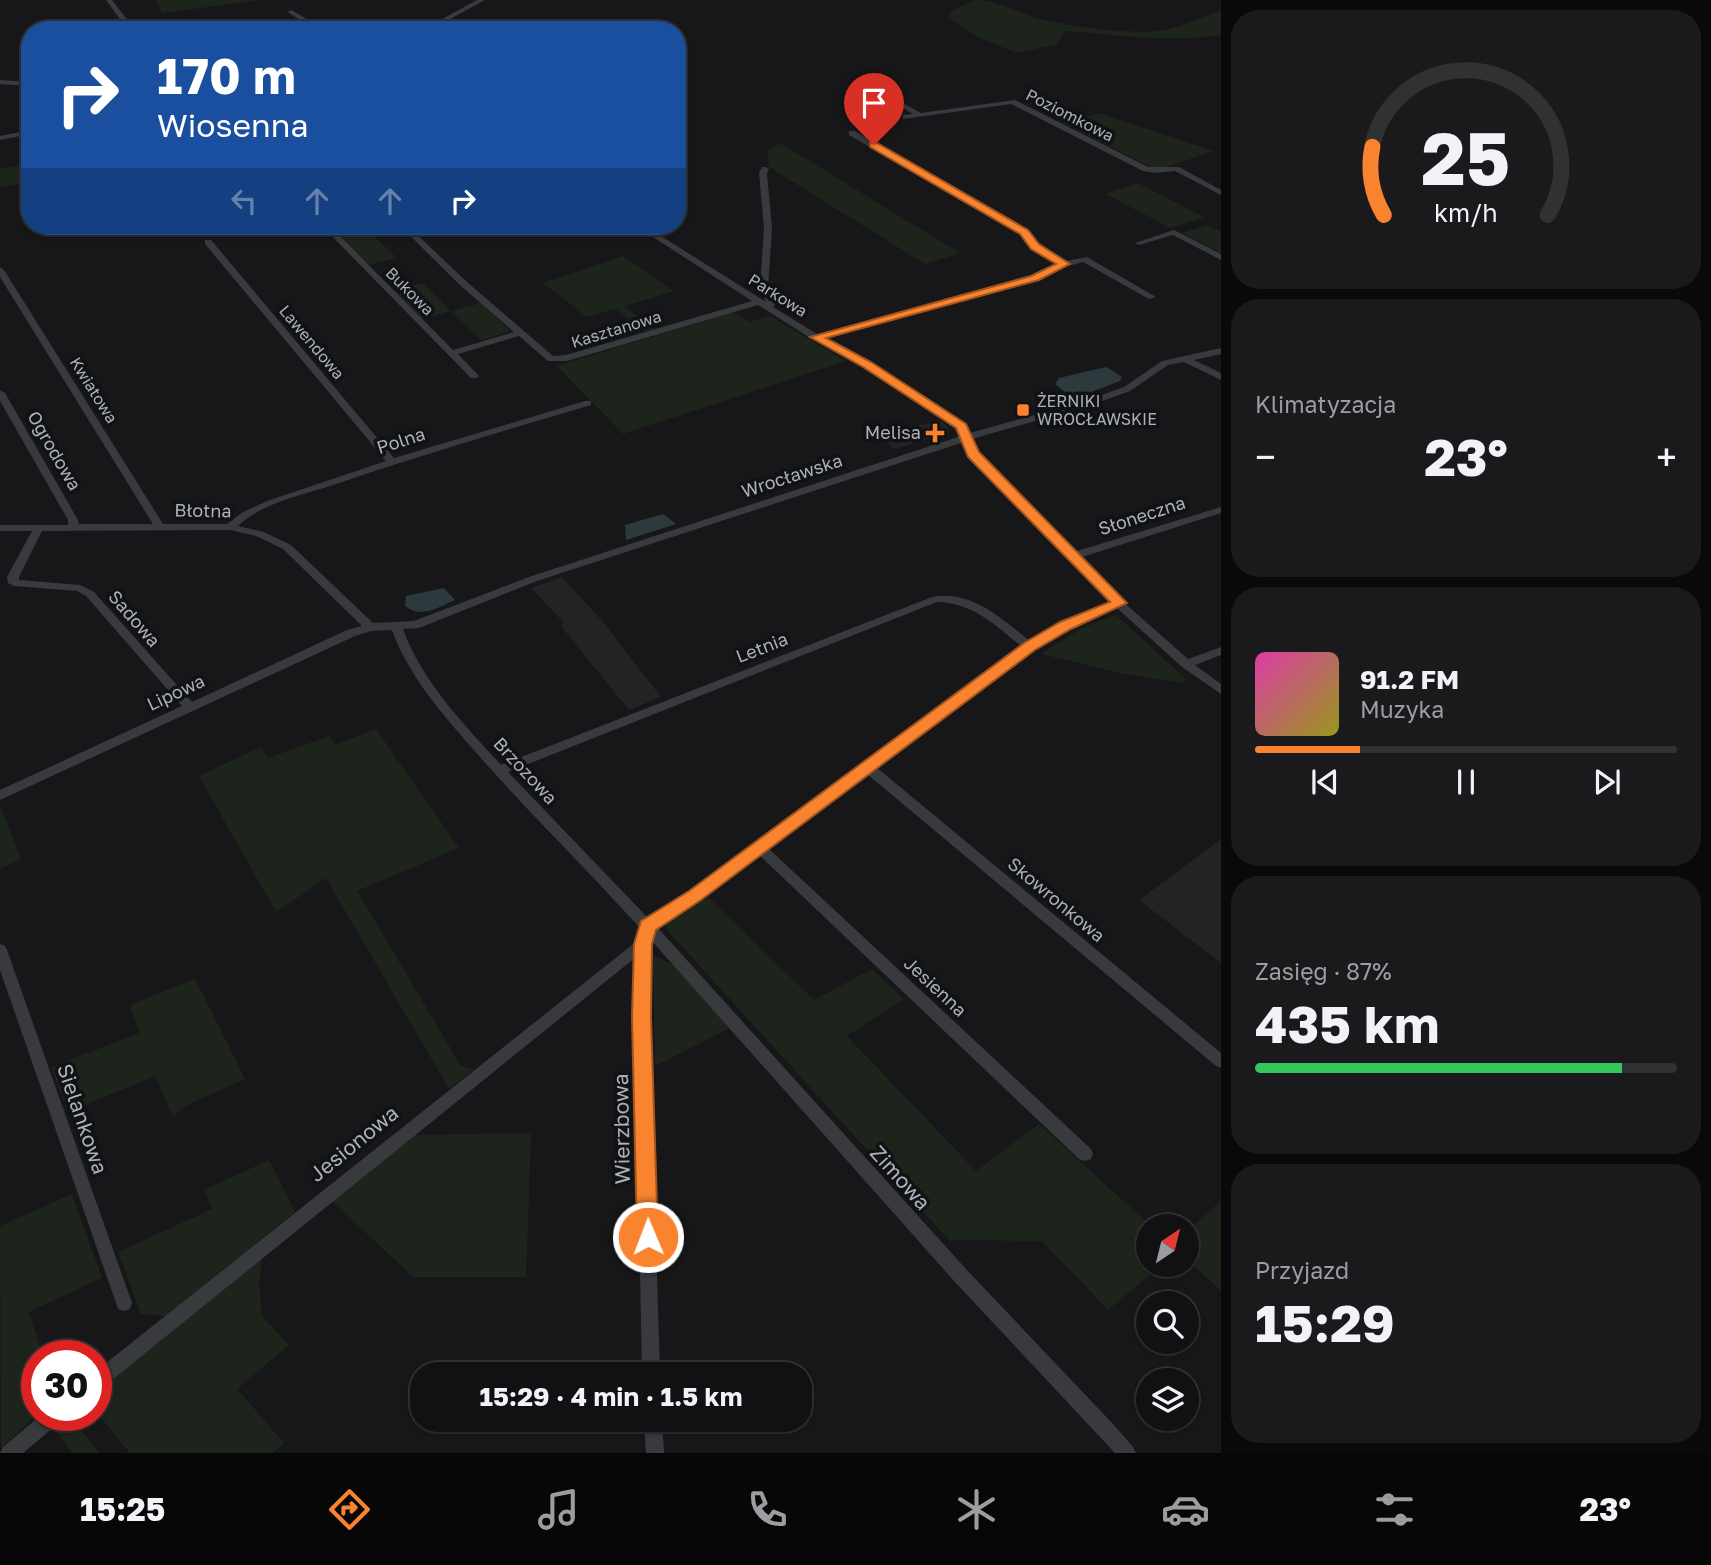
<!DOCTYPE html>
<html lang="pl">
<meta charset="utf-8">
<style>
:root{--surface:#111113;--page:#1a1a1c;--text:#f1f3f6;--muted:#9c9da0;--line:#303133;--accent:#f9832f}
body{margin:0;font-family:"Golos Text",sans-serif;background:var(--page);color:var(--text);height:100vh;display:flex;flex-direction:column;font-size:26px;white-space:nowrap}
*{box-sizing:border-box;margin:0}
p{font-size:23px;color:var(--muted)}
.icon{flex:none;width:38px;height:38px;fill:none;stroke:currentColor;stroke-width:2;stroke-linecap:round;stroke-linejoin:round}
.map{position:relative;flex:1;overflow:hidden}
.drawer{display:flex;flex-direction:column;gap:10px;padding:10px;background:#09090a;width:490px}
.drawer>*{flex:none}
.guide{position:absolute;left:21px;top:21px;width:665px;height:214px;border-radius:28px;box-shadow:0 2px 5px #0004,0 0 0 2px var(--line);background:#1a4fa0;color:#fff;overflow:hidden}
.needle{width:46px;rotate:35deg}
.controls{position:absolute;left:1136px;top:1214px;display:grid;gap:14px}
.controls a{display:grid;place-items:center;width:63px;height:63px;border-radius:50%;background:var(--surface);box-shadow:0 2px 5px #0004,0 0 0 2px var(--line);font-size:35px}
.speed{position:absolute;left:21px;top:1340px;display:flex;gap:14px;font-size:35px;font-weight:700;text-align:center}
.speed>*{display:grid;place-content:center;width:91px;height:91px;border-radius:50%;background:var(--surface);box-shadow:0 2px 5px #0004,0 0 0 2px var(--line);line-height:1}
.speed .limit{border:10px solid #d22;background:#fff;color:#111}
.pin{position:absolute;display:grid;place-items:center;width:60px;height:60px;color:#fff;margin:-72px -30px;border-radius:50% 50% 50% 0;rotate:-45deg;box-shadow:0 0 7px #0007}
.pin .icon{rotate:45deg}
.me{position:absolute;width:77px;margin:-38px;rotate:359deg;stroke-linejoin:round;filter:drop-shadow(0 0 5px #0008)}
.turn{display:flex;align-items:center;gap:24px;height:147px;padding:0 21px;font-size:32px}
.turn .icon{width:91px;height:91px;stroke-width:2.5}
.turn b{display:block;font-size:49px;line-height:60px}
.lanes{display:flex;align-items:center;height:66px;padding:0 21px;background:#0003;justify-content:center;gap:35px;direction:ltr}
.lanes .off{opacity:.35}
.big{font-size:52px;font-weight:700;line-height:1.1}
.drawer .widget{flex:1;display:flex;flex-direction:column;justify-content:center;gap:10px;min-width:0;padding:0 24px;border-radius:28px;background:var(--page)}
.drawer .dial{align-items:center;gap:0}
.dial svg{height:182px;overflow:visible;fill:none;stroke:var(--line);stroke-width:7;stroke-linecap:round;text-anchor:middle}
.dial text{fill:var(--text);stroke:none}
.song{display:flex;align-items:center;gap:21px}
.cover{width:84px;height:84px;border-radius:10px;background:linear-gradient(135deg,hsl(320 70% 55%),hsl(60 70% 35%))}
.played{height:7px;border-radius:4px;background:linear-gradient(90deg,var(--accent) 25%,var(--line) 25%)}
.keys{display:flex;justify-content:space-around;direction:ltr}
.heat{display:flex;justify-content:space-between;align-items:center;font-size:38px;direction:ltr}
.charge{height:10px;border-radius:5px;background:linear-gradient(90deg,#34c759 87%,var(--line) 0)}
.trip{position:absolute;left:410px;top:1362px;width:402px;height:70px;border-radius:28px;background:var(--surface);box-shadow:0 2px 5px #0004,0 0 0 2px var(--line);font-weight:700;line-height:70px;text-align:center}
.tabs{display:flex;height:112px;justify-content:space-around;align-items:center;background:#070708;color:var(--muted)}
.tabs .icon{width:49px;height:49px}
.tabs .on{color:var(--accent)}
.tabs b{font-size:32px;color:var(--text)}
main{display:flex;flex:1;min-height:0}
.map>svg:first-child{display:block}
.built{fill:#232326}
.green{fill:#1d241c}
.water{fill:#2c3a3d}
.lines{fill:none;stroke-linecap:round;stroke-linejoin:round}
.minor{fill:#383a3e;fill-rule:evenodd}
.route{fill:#f9832f;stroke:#a2551f;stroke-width:2}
.poi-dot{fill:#f9832f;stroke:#121214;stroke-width:2.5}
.labels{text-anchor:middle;stroke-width:7;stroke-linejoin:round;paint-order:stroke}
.far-street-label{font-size:16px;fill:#a8b2b9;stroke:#121214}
.far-poi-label{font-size:16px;fill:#a8b2b9;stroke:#121214;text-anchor:start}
.poi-label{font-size:18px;fill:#a8b2b9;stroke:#121214;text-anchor:end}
.street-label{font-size:18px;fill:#a8b2b9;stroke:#121214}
.near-street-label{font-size:21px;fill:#a8b2b9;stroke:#121214}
</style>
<main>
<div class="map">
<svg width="1221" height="1453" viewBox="0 0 1221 1453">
<rect width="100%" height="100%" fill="#171719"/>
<path class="built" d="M940 420 948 427V433L894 449 878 435Z
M562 577 604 623 661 697 629 710 560 625 564 623 531 588Z
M1221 839V963L1139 900Z"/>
<path class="green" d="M155 0H261L162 13Z
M975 0C999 0 1018 14 1041 19 1074 27 1131 35 1165 30 1184 26 1203 17 1221 11V35C1169 43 1117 35 1065 31L1057 44 1017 53 982 39 948 18 951 11Z
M1099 113 1214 151 1157 170 1063 123Z
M780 143 960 253 925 264 769 167 767 150Z
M30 165V183L0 187V168Z
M1138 183 1204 217 1171 228 1105 194Z
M1208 225 1221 232V253L1182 233Z
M330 226H388L369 231 397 258 368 265Z
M623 256 674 291 625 306 655 329 646 331 615 309 587 317 543 283Z
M423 283 451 311 481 303 509 329 506 333 481 340 451 311 422 319 395 291Z
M733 312 749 322 770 316 846 361 623 434 557 366Z
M1116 615 1187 680 1181 683 1119 673 1041 654 1082 628Z
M376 729 459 848 357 891 461 1066 474 1069 449 1089 326 878 276 912 199 776 261 747 268 758 329 736 335 745Z
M0 805 21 859 0 869Z
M708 897 814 1000 872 969 904 999 847 1036 976 1171 1039 1124 1152 1227H1148V1265H1162L1108 1310 1042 1241 949 1240 668 931 664 920Z
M653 955 675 966 730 1028 655 1066Z
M195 979 245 1079 185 1106 173 1117 155 1076 68 1112 51 1067 139 1033 130 1005Z
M531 1133 526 1277H413L330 1199 412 1135Z
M269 1160 295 1212 165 1316 141 1314 118 1252 212 1209 204 1190Z
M72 1194 102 1278 29 1312 43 1356H37V1415L1 1448 0 1226Z
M1221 1201V1291L1187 1259 1186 1232Z
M262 1256 259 1284 262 1316 289 1345 237 1389 284 1443 273 1453H130L96 1412V1389Z
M62 1418H71L100 1453H73L51 1426Z"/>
<path class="water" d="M1106 367 1122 377 1120 381 1073 399 1055 384 1059 378Z
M663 514 676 524 626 540 625 525Z
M444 588 455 600C439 607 419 620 405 605L406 596Z"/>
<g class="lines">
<path class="minor" d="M106 0H112L135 30H128Z
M477 0H485L430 30H422Z
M291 10 293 11 325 30H317L289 13 288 12Z
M881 73 884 75 883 76 865 82 921 113 1015 100 1148 167H1179L1221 190V195L1175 171 1156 173 1143 171 1011 104 903 119V115L913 114 856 81Z
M0 80 30 82V86L0 84Z
M30 130V134L0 140V136Z
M849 131H855L1027 230 1038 245 1066 261 1087 257 1156 297 1149 299 1083 262 1068 266 1038 280 824 337 870 363 959 421 970 433 1088 400 1124 387 1162 361 1221 348V354L1194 360 1221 373V380L1184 362 1168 365 1130 391 1094 404 972 439 978 453 1074 552 1221 507V513L1079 558 1128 606 1188 659 1221 647V655L1195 665 1221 684V694L1182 667 1117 608 1069 629 1033 649 876 767 1221 1053V1068L1216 1066 867 774 768 848 1091 1149 1093 1154 1091 1159 1085 1161 1079 1159 759 855 700 900 657 927 966 1269 1113 1424 1133 1447 1136 1453H1115L954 1281 650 939 649 1017 660 1374H642L635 1017 636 957 102 1388 96 1391V1371L637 941 639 936H647C593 875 534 818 479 756 446 718 409 678 392 630L371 631 355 636 0 800V790L182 706 86 596 77 591 14 586 8 583 7 577 32 531H0V525H68V520L0 401V390L5 393 78 520 79 524H153L0 277V267L4 270 163 524H227L243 512 267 501 386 461 205 244V240H211L394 458 585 401H591V405C506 430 420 455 336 484 304 495 263 502 238 526L264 532 291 545 373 623 414 621 529 577 961 436 953 425 864 367 812 339 758 305 567 361H548L519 336 458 354 479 376 477 378H471L322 226H330L453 350 514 332 461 286 400 226H408L467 282 553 356 566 355 752 301 636 226H645L766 302 760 287 764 229 759 173 762 167H765L769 169 767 173 772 229 768 287 775 305 773 307 817 334 1032 276 1059 264 1032 249 1021 234 849 135ZM964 442 969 456 1111 603 1061 623 1030 641C1002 619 971 589 932 597L501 765C464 724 422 682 403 629L419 628 537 581ZM230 530 256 536 283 549 362 626 347 630 192 702 94 592 80 585 19 580V577L42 531ZM937 602C972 602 996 626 1021 646L866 762 862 763 860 766 690 892 649 919 508 772Z
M1174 230 1221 254V260L1173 235 1139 245 1135 243Z
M0 944 5 946 7 950 132 1303 130 1309 124 1311 118 1309 116 1303 0 970Z
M40 1416H63L60 1422 23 1453H0L3 1447Z
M644 1419H662L664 1453H646Z"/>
</g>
<path class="route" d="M870 143H877L1028 230 1039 244 1070 264 1039 280 826 338 871 362 966 424 979 452 1127 603 1071 629 1035 650 701 900 656 930 652 944 651 1017 658 1237 655 1244 648 1246 640 1244 637 1237 632 1017 634 944 641 921 689 891 1024 643 1060 622 1110 602 968 457 956 428 863 367 810 337 1031 276 1056 264 1031 249 1020 234 870 147Z"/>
<g class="poi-dot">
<rect x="1016" y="403" width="14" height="14" rx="3.5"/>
<path d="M931.5 422.5h7v7h7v7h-7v7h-7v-7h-7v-7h7z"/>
</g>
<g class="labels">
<g class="far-street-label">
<text transform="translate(1070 115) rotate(27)" y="6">Poziomkowa</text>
<text transform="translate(410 291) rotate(45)" y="6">Bukowa</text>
<text transform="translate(778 295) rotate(32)" y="6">Parkowa</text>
<text transform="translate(616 329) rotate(-17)" y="6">Kasztanowa</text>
<text transform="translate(312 342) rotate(50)" y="6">Lawendowa</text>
<text transform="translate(94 390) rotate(58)" y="6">Kwiatowa</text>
</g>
<g class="far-poi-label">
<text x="1037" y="407">ŻERNIKI<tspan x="1037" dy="18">WROCŁAWSKIE</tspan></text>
</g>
<g class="poi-label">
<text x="921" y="439">Melisa</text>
</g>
<g class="street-label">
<text transform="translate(401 441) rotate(-18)" y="6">Polna</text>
<text transform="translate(54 451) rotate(60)" y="6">Ogrodowa</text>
<text transform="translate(792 476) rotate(-18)" y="6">Wrocławska</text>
<text transform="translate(203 511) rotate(1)" y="6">Błotna</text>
<text transform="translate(1142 516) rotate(-18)" y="6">Słoneczna</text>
<text transform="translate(134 619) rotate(49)" y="6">Sadowa</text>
<text transform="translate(762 648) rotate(-21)" y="6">Letnia</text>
<text transform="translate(176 693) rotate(-25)" y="6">Lipowa</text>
<text transform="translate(525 771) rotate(47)" y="6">Brzozowa</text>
<text transform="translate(1056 900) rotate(40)" y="6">Skowronkowa</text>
<text transform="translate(935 987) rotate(43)" y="6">Jesienna</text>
</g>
<g class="near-street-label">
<text transform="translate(82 1119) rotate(71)" y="7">Sielankowa</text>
<text transform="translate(622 1129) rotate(-91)" y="7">Wierzbowa</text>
<text transform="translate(354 1144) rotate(-39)" y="7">Jesionowa</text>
<text transform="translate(900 1178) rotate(48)" y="7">Zimowa</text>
</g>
</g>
</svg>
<div class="controls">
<a><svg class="needle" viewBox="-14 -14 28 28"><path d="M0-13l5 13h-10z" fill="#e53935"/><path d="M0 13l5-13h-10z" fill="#9c9da0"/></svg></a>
<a><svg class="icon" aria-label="search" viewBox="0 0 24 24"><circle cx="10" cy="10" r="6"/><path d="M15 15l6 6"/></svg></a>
<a><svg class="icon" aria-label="layers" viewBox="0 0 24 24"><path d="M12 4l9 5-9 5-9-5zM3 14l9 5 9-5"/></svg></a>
</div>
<div class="speed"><div class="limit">30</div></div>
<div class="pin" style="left:874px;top:145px;background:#d93025"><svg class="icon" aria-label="arrive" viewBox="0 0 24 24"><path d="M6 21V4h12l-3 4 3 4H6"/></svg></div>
<svg class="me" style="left:648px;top:1237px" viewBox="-20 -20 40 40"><circle r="17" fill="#f9832f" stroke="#fff" stroke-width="3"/><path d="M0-11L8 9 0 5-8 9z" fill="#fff"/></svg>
<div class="trip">15:29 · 4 min · 1.5 km</div>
<div class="guide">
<div class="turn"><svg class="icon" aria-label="right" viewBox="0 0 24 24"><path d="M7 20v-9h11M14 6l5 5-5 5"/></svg><div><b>170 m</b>Wiosenna</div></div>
<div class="lanes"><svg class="icon off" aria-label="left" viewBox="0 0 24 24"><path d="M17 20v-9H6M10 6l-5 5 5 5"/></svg><svg class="icon off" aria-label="ahead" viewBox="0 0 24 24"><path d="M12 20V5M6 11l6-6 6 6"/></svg><svg class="icon off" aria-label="ahead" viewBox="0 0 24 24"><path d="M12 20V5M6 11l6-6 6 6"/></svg><svg class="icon" aria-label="right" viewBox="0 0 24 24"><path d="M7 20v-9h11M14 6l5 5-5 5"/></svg></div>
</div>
</div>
<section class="drawer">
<div class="widget dial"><svg viewBox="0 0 100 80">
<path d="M14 69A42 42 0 1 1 86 69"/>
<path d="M14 69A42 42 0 0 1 9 39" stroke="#f9832f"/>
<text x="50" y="56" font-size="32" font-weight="700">25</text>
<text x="50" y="72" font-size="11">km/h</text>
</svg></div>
<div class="widget"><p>Klimatyzacja</p>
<div class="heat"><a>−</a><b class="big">23°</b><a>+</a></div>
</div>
<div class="widget">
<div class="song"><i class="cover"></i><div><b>91.2 FM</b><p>Muzyka</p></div></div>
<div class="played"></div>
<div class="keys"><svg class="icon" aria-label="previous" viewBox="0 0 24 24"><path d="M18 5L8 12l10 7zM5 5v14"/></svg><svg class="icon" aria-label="pause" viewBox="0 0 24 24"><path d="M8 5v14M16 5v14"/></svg><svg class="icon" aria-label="next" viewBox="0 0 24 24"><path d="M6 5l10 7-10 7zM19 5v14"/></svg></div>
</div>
<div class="widget"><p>Zasięg · 87%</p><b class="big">435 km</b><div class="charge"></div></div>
<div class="widget"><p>Przyjazd</p><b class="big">15:29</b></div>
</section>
</main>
<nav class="tabs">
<b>15:25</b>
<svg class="icon on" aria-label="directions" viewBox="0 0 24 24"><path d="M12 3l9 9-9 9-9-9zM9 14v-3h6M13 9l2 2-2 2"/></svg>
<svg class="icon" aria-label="music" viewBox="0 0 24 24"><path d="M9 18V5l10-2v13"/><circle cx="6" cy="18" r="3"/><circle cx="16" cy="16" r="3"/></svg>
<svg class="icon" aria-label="phone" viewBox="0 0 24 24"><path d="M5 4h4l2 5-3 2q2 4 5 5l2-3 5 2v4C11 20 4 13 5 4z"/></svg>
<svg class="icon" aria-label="climate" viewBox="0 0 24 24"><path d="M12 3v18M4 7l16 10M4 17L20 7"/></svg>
<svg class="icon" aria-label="car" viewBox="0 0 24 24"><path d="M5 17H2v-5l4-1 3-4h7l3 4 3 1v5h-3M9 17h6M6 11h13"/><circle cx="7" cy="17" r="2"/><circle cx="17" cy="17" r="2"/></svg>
<svg class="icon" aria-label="filters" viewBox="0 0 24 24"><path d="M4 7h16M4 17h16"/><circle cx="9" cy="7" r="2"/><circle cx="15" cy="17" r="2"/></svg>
<b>23°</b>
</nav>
